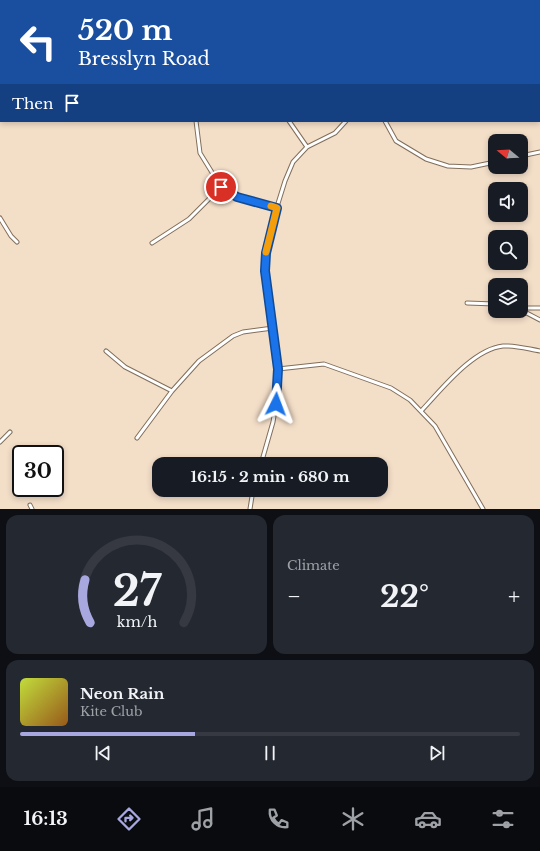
<!DOCTYPE html>
<meta charset="utf-8">
<style>
:root{--surface:#171b24;--page:#242831;--text:#f1f3f6;--muted:#9ea1a6;--line:#363941;--accent:#a9a7df}
body{margin:0;font-family:"Libre Baskerville",serif;background:var(--page);color:var(--text);height:100vh;display:flex;flex-direction:column;font-size:15px;white-space:nowrap}
*{box-sizing:border-box;margin:0}
p{font-size:13px;color:var(--muted)}
.icon{flex:none;width:22px;height:22px;fill:none;stroke:currentColor;stroke-width:2;stroke-linecap:round;stroke-linejoin:round}
.map{position:relative;height:509px;overflow:hidden}
.drawer{display:flex;flex-direction:column;gap:6px;padding:6px;background:#0d0f14;flex:1}
.drawer>*{flex:none}
.hud{position:absolute;left:0px;top:0px;width:540px;height:122px;box-shadow:0 2px 6px #0003;background:#1a4fa0;color:#fff;overflow:hidden}
.needle{width:26px;rotate:288deg}
.buttons{position:absolute;left:488px;top:134px;display:grid;gap:8px}
.buttons a{display:grid;place-items:center;width:40px;height:40px;border-radius:8px;background:var(--surface);box-shadow:0 2px 6px #0003;font-size:20px}
.speed{position:absolute;left:12px;top:445px;display:flex;gap:8px;font-size:20px;font-weight:700;text-align:center}
.speed>*{display:grid;place-content:center;width:52px;height:52px;border-radius:50%;background:var(--surface);box-shadow:0 2px 6px #0003;line-height:1}
.speed .limit{border:2px solid #111;border-radius:6px;background:#fff;color:#111}
.pin{position:absolute;display:grid;place-items:center;width:34px;height:34px;color:#fff;margin:-17px;border:2px solid #fff;border-radius:50%;box-shadow:0 1px 4px #0007}
.me{position:absolute;width:44px;margin:-22px;rotate:3deg;stroke-linejoin:round;filter:drop-shadow(0 0 3px #0008)}
.turn{display:flex;align-items:center;gap:14px;height:84px;padding:0 12px;font-size:18px}
.turn .icon{width:52px;height:52px;stroke-width:2.5}
.turn b{display:block;font-size:28px;line-height:34px}
.then{display:flex;align-items:center;height:38px;padding:0 12px;background:#0003;gap:8px;font-size:15px}
.big{font-size:30px;font-weight:700;line-height:1.1}
.drawer .tile{flex:1;display:flex;flex-direction:column;justify-content:center;gap:6px;min-width:0;padding:0 14px;border-radius:12px;background:var(--page)}
.drawer .dial{align-items:center;gap:0}
.dial svg{height:104px;overflow:visible;fill:none;stroke:var(--line);stroke-width:7;stroke-linecap:round;text-anchor:middle}
.dial text{fill:var(--text);stroke:none}
.song{display:flex;align-items:center;gap:12px}
.cover{width:48px;height:48px;border-radius:6px;background:linear-gradient(135deg,hsl(70 70% 55%),hsl(30 70% 35%))}
.played{height:4px;border-radius:2px;background:linear-gradient(90deg,var(--accent) 35%,var(--line) 35%)}
.keys{display:flex;justify-content:space-around;direction:ltr}
.heat{display:flex;justify-content:space-between;align-items:center;font-size:22px;direction:ltr}
.drawer .tiles{flex:1;display:grid;gap:6px;grid-template-columns:1fr 1fr}
.tile:last-child{grid-column:span 2}
.trip{position:absolute;left:152px;top:457px;width:236px;height:40px;border-radius:12px;background:var(--surface);box-shadow:0 2px 6px #0003;font-weight:700;line-height:40px;text-align:center}
.tabs{display:flex;height:64px;justify-content:space-around;align-items:center;background:#090b0e;color:var(--muted)}
.tabs .icon{width:28px;height:28px}
.tabs .on{color:var(--accent)}
.tabs b{font-size:18px;color:var(--text)}
.map>svg:first-child{display:block}
.lines{fill:none;stroke-linecap:round;stroke-linejoin:round}
.minor-casing{stroke:#806e5a;stroke-width:5}
.minor{stroke:#fff;stroke-width:3}
.route-casing{stroke:#114b97;stroke-width:10}
.route{stroke:#1a73e8;stroke-width:7}
.slow{stroke:#f59e0b;stroke-width:7}
</style>
<div class="map">
<svg width="540" height="509" viewBox="0 0 540 509">
<rect width="100%" height="100%" fill="#f3dec8"/>
<g class="lines">
<g class="minor-casing">
<path id="minor" d="M232 0 233 1
M351 0 352 1
M470 0 471 1
M102 1V0
M177 1 180 0
M502 1V0
M0 23H1
M539 37H540
M196 121 200 153 221 187 237 197 277 208
M289 121 307 147
M385 121 396 141 426 159 448 166 471 167 495 162
M521 156 540 152
M0 218 11 236 17 242
M152 243 189 219 221 187
M467 303 495 304
M521 308H540
M521 310 540 320
M106 351 125 367 172 391
M278 369 324 364 391 388 410 400 435 426 483 509
M422 410C441 390 473 349 503 346 515 345 528 349 540 351
M137 438 172 391 199 361 233 336 243 332 273 328
M0 442 10 432
M261 464 273 422 276 404 278 369 265 271 266 253 275 213 285 181 293 162 307 147 335 133 346 121
M30 505 32 509
M250 509 253 490"/>
</g>
<use href="#minor" class="minor"/>
</g>
<g class="lines">
<g class="route-casing">
<path id="route" d="M221 187 237 197 277 208 266 253 265 271 278 369 276 404"/>
</g>
<use href="#route" class="route"/>
<path class="slow" d="M266 252 277 208 271 206"/>
</g>
</svg>
<div class="buttons">
<a><svg class="needle" viewBox="-14 -14 28 28"><path d="M0-13l5 13h-10z" fill="#e53935"/><path d="M0 13l5-13h-10z" fill="#9ea1a6"/></svg></a>
<a><svg class="icon" aria-label="sound" viewBox="0 0 24 24"><path d="M4 9h4l5-4v14l-5-4H4zM17 9q2 3 0 6"/></svg></a>
<a><svg class="icon" aria-label="search" viewBox="0 0 24 24"><circle cx="10" cy="10" r="6"/><path d="M15 15l6 6"/></svg></a>
<a><svg class="icon" aria-label="layers" viewBox="0 0 24 24"><path d="M12 4l9 5-9 5-9-5zM3 14l9 5 9-5"/></svg></a>
</div>
<div class="speed"><div class="limit">30</div></div>
<div class="pin" style="left:221px;top:187px;background:#d93025"><svg class="icon" aria-label="arrive" viewBox="0 0 24 24"><path d="M6 21V4h12l-3 4 3 4H6"/></svg></div>
<svg class="me" style="left:276px;top:404px" viewBox="-20 -20 40 40"><path d="M0-17L14 15 0 8-14 15z" fill="#1a73e8" stroke="#fff" stroke-width="4"/></svg>
<div class="trip">16:15 · 2 min · 680 m</div>
<div class="hud">
<div class="turn"><svg class="icon" aria-label="left" viewBox="0 0 24 24"><path d="M17 20v-9H6M10 6l-5 5 5 5"/></svg><div><b>520 m</b>Bresslyn Road</div></div>
<div class="then">Then<svg class="icon" aria-label="arrive" viewBox="0 0 24 24"><path d="M6 21V4h12l-3 4 3 4H6"/></svg></div>
</div>
</div>
<section class="drawer">
<div class="tiles">
<div class="tile dial"><svg viewBox="0 0 100 80">
<path d="M14 69A42 42 0 1 1 86 69"/>
<path d="M14 69A42 42 0 0 1 10 36" stroke="#a9a7df"/>
<text x="50" y="56" font-size="32" font-weight="700">27</text>
<text x="50" y="72" font-size="11">km/h</text>
</svg></div>
<div class="tile"><p>Climate</p>
<div class="heat"><a>−</a><b class="big">22°</b><a>+</a></div>
</div>
<div class="tile">
<div class="song"><i class="cover"></i><div><b>Neon Rain</b><p>Kite Club</p></div></div>
<div class="played"></div>
<div class="keys"><svg class="icon" aria-label="previous" viewBox="0 0 24 24"><path d="M18 5L8 12l10 7zM5 5v14"/></svg><svg class="icon" aria-label="pause" viewBox="0 0 24 24"><path d="M8 5v14M16 5v14"/></svg><svg class="icon" aria-label="next" viewBox="0 0 24 24"><path d="M6 5l10 7-10 7zM19 5v14"/></svg></div>
</div>
</div>
</section>
<nav class="tabs">
<b>16:13</b>
<svg class="icon on" aria-label="directions" viewBox="0 0 24 24"><path d="M12 3l9 9-9 9-9-9zM9 14v-3h6M13 9l2 2-2 2"/></svg>
<svg class="icon" aria-label="music" viewBox="0 0 24 24"><path d="M9 18V5l10-2v13"/><circle cx="6" cy="18" r="3"/><circle cx="16" cy="16" r="3"/></svg>
<svg class="icon" aria-label="phone" viewBox="0 0 24 24"><path d="M5 4h4l2 5-3 2q2 4 5 5l2-3 5 2v4C11 20 4 13 5 4z"/></svg>
<svg class="icon" aria-label="climate" viewBox="0 0 24 24"><path d="M12 3v18M4 7l16 10M4 17L20 7"/></svg>
<svg class="icon" aria-label="car" viewBox="0 0 24 24"><path d="M5 17H2v-5l4-1 3-4h7l3 4 3 1v5h-3M9 17h6M6 11h13"/><circle cx="7" cy="17" r="2"/><circle cx="17" cy="17" r="2"/></svg>
<svg class="icon" aria-label="filters" viewBox="0 0 24 24"><path d="M4 7h16M4 17h16"/><circle cx="9" cy="7" r="2"/><circle cx="15" cy="17" r="2"/></svg>
</nav>
